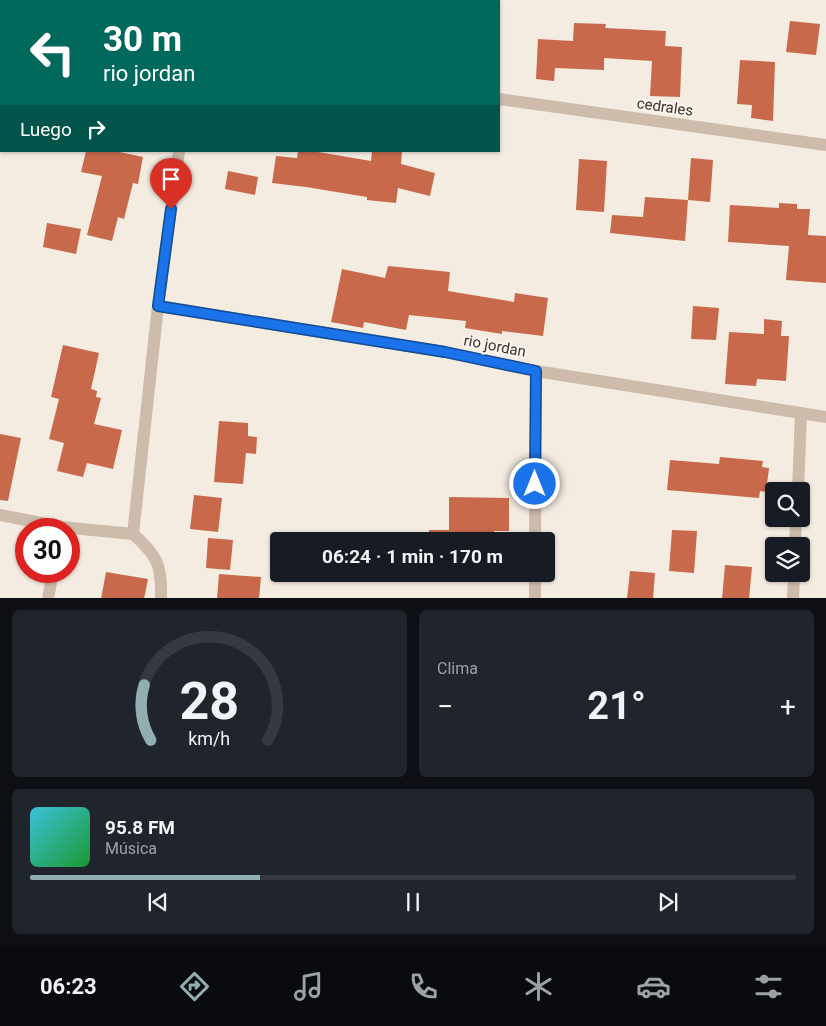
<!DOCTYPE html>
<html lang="es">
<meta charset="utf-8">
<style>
:root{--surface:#171b24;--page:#20242c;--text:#f1f3f6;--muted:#9ea1a6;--line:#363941;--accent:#92aeb2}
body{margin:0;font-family:Roboto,sans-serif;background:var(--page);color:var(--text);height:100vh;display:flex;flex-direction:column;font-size:19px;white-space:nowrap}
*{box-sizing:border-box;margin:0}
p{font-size:16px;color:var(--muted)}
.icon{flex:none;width:28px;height:28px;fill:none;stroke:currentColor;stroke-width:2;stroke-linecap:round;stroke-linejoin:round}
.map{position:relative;height:598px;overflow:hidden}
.panel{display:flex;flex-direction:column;gap:12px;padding:12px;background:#0d0f14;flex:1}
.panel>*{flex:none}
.hud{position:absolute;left:0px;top:0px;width:500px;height:152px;box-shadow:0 1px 4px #0004;background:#00695c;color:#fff;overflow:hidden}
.buttons{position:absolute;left:765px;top:482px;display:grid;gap:10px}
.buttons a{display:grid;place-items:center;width:45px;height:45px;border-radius:5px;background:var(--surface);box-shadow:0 1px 4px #0004;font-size:25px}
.speed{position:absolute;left:15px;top:518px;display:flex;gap:10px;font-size:25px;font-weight:700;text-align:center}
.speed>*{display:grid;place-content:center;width:65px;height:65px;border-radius:50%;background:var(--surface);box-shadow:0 1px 4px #0004;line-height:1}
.speed .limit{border:8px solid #d22;background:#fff;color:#111}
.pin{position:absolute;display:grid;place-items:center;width:42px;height:42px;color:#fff;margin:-51px -21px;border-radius:50% 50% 50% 0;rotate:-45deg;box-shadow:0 0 5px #0007}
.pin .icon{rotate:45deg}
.me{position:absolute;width:55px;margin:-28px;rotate:0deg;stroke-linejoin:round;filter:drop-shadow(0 0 4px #0008)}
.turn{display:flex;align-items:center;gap:18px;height:105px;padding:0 20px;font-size:22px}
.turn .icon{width:65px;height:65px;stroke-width:2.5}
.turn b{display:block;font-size:35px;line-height:42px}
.then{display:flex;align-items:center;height:48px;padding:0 20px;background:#0003;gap:10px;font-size:19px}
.big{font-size:38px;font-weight:700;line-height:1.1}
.panel .widget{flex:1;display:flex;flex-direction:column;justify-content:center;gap:8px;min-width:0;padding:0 18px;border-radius:8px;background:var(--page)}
.panel .dial{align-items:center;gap:0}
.dial svg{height:130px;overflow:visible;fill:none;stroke:var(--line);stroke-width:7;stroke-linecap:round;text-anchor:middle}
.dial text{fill:var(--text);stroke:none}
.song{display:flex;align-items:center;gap:15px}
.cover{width:60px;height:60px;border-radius:8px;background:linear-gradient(135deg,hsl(190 70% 55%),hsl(130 70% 35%))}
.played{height:5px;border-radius:2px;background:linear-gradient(90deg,var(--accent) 30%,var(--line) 30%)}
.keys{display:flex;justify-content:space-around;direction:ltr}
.heat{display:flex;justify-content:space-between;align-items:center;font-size:28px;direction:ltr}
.panel .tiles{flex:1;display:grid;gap:12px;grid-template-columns:1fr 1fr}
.widget:last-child{grid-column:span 2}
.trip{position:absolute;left:270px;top:532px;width:285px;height:50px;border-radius:5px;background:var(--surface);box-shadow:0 1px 4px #0004;font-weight:700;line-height:50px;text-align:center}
.tab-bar{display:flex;height:80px;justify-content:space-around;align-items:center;background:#090b0e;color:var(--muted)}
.tab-bar .icon{width:35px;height:35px}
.tab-bar .active{color:var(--accent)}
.tab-bar b{font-size:22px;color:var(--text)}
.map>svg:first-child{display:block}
.building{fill:#c8694b}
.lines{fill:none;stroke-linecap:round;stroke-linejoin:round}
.street{stroke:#cdbbac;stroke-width:12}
.route-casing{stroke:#114b97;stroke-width:12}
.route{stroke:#1a73e8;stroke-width:9}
.labels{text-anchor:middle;stroke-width:4.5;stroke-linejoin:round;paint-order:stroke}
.street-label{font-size:15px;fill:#3b302b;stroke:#fbf5ee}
</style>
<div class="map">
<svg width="826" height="599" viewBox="0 0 826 599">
<rect width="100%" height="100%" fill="#f4ebe1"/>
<path class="building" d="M790 21 820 24 816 55 786 52Z
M574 23 606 24 605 28 666 31 665 46 682 47 680 97 650 96 652 61 604 58V70L555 68 554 81 536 79 538 39 573 41Z
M740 60 775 62 773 121 751 118 752 105 737 104Z
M86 151H115L143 157 138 184 133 183 124 219 118 217 112 241 87 235 102 176 81 172Z
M298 151H312L371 161 372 151H402L401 164 435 173 430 196 398 188 396 203 367 200V197L306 187 272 183 276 156 297 158Z
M691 158 713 160 710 202 688 200Z
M579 159 607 161 604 212 576 210Z
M228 171 258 177 255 195 225 189Z
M645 197 688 200 685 241 610 233 612 215 643 217Z
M779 203 797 204V209H810L808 235 826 236V283L786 280 789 246 728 242 730 205 779 208Z
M47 223 81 229 76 254 43 247Z
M388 266 450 272 448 291 514 302 515 293 548 298 543 336 502 331V334L465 328 466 321 409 315 406 330 364 322 363 328 331 322 342 269 385 278Z
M693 306 719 308 716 340 691 339Z
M764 319 782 321 781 336H789L786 381 757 379 756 386 725 384 729 332 764 334Z
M63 345 99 353 91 389 97 391 96 397 101 398 94 424 122 430 113 469 87 463 83 477 57 471 64 443 49 439 59 399 51 397Z
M219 421 248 423V436L257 437 256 454 246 453 243 484 214 482Z
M0 434 21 438 8 501 0 500Z
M720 457 763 461 762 467 769 468 766 492 760 491 759 498 667 490 670 460 719 464Z
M194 495 222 498 218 532 190 529Z
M449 497 509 498V531H494V541H449Z
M429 530H449L448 541H429Z
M672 530 697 531 694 573 669 571Z
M208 538 233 540 230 570 206 568Z
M725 565 752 567 749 599H722Z
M630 571 655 573 653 599H627Z
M106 572 148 579 144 599H101Z
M219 574 261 577 259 599H217Z
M428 574H448V581H428Z"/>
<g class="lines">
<path class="street" d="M202 1 203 0
M499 99 826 145
M158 306 445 352 536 371 826 417
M798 491 801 413
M0 515 62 527 133 534 158 306 179 151
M133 534C158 556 162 566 161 599
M535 541 536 371
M795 546 796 519
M48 599 53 571
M535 599V574
M793 599 794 574"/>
</g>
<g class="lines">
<g class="route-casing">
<path id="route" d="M171 209 158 306 445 352 536 371 535 484"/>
</g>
<use href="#route" class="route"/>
</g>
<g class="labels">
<g class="street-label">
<text transform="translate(665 107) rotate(8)" y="5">cedrales</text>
<text transform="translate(495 346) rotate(11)" y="5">rio jordan</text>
</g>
</g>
</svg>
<div class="buttons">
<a><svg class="icon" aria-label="search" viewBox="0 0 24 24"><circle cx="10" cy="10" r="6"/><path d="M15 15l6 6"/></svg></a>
<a><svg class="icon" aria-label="layers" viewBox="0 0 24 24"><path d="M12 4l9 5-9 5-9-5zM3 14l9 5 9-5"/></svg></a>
</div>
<div class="speed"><div class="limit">30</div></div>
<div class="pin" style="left:171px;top:209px;background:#d93025"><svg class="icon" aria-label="arrive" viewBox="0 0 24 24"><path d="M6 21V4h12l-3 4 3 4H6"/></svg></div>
<svg class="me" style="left:535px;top:484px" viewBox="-20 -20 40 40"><circle r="17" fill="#1a73e8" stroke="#fff" stroke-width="3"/><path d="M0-11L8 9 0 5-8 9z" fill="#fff"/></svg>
<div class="trip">06:24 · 1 min · 170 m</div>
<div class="hud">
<div class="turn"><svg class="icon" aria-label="left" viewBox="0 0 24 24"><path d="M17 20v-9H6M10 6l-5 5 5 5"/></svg><div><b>30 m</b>rio jordan</div></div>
<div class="then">Luego<svg class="icon" aria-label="right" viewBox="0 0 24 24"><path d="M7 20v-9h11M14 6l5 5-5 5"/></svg></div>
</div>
</div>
<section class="panel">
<div class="tiles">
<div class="widget dial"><svg viewBox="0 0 100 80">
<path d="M14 69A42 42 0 1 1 86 69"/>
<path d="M14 69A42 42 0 0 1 10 35" stroke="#92aeb2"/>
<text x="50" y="56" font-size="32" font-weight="700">28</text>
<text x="50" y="72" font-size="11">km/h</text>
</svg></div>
<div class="widget"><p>Clima</p>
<div class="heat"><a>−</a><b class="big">21°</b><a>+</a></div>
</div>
<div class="widget">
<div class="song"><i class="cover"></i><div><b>95.8 FM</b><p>Música</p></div></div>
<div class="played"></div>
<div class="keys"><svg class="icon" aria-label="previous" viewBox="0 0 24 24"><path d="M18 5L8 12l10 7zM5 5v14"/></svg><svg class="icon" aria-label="pause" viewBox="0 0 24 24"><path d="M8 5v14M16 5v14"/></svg><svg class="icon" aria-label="next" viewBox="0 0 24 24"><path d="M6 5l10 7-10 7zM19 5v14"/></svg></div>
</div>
</div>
</section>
<nav class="tab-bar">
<b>06:23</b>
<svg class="icon active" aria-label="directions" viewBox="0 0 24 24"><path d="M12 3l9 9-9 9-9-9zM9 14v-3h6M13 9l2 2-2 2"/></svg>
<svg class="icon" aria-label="music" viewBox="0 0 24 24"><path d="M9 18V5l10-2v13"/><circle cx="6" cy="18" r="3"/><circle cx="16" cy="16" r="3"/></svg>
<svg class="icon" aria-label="phone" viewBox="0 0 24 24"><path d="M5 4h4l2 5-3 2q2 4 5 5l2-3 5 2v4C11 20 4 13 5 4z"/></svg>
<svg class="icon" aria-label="climate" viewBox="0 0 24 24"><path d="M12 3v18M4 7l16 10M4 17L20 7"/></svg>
<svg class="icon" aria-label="car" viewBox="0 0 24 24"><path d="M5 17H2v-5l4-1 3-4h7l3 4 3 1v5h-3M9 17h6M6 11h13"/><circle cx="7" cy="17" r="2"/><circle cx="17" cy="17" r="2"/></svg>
<svg class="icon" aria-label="filters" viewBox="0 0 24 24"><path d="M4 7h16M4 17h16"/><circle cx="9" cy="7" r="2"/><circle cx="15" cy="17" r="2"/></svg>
</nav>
